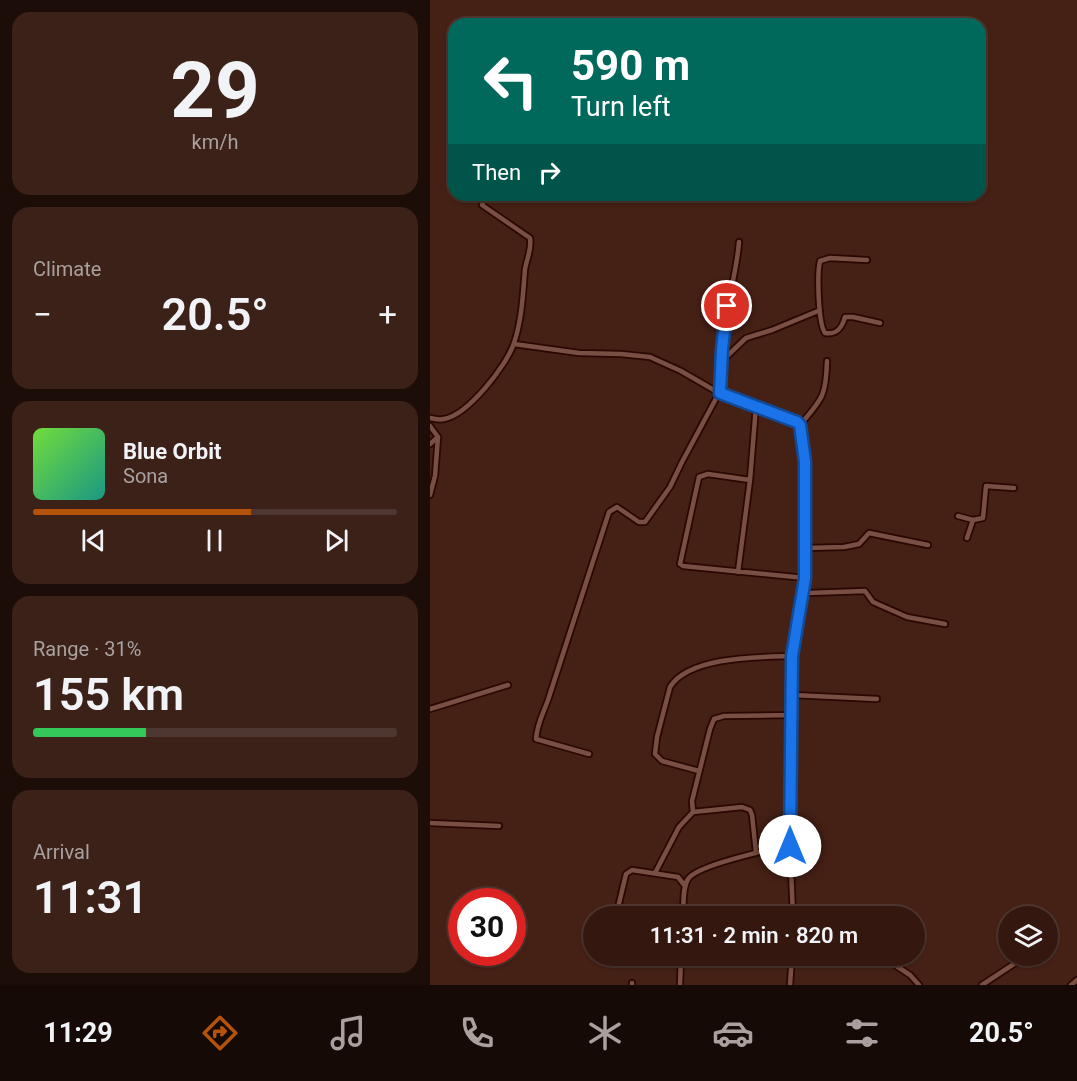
<!DOCTYPE html>
<meta charset="utf-8">
<style>
:root{--surface:#341810;--page:#3c2119;--text:#f1f3f6;--muted:#a9a09f;--line:#4e3730;--accent:#b45309}
body{margin:0;font-family:Roboto,sans-serif;background:var(--page);color:var(--text);height:100vh;display:flex;flex-direction:column;font-size:22px;white-space:nowrap}
*{box-sizing:border-box;margin:0}
p{font-size:20px;color:var(--muted)}
.icon{flex:none;width:33px;height:33px;fill:none;stroke:currentColor;stroke-width:2;stroke-linecap:round;stroke-linejoin:round}
.map{position:relative;flex:1;overflow:hidden}
.details{display:flex;flex-direction:column;gap:12px;padding:12px;background:#1d0d09;width:430px}
.details>*{flex:none}
.hud{position:absolute;left:18px;top:18px;width:538px;height:183px;border-radius:18px;box-shadow:0 2px 4px #0004,0 0 0 2px var(--line);background:#00695c;color:#fff;overflow:hidden}
.buttons{position:absolute;left:568px;top:906px;display:grid;gap:12px}
.buttons a{display:grid;place-items:center;width:60px;height:60px;border-radius:50%;background:var(--surface);box-shadow:0 2px 4px #0004,0 0 0 2px var(--line);font-size:30px}
.speed{position:absolute;left:18px;top:888px;display:flex;gap:12px;font-size:30px;font-weight:700;text-align:center}
.speed>*{display:grid;place-content:center;width:78px;height:78px;border-radius:50%;background:var(--surface);box-shadow:0 2px 4px #0004,0 0 0 2px var(--line);line-height:1}
.speed .limit{border:9px solid #d22;background:#fff;color:#111}
.pin{position:absolute;display:grid;place-items:center;width:51px;height:51px;color:#fff;margin:-26px;border:3px solid #fff;border-radius:50%;box-shadow:0 2px 6px #0007}
.me{position:absolute;width:66px;margin:-33px;rotate:0deg;stroke-linejoin:round;filter:drop-shadow(0 0 4px #0008)}
.turn{display:flex;align-items:center;gap:21px;height:126px;padding:0 24px;font-size:27px}
.turn .icon{width:78px;height:78px;stroke-width:2.5}
.turn b{display:block;font-size:42px;line-height:51px}
.then{display:flex;align-items:center;height:57px;padding:0 24px;background:#0003;gap:12px;font-size:22px}
.big{font-size:45px;font-weight:600;line-height:1.1}
.details .card{flex:1;display:flex;flex-direction:column;justify-content:center;gap:9px;min-width:0;padding:0 21px;border-radius:18px;background:var(--page)}
.details .dial{align-items:center;gap:0}
.dial b{font-size:78px;line-height:1}
.song{display:flex;align-items:center;gap:18px}
.cover{width:72px;height:72px;border-radius:9px;background:linear-gradient(135deg,hsl(100 70% 55%),hsl(170 70% 35%))}
.played{height:6px;border-radius:3px;background:linear-gradient(90deg,var(--accent) 60%,var(--line) 60%)}
.keys{display:flex;justify-content:space-around;direction:ltr}
.heat{display:flex;justify-content:space-between;align-items:center;font-size:33px;direction:ltr}
.charge{height:9px;border-radius:4px;background:linear-gradient(90deg,#34c759 31%,var(--line) 0)}
.trip{position:absolute;left:153px;top:906px;width:342px;height:60px;border-radius:30px;background:var(--surface);box-shadow:0 2px 4px #0004,0 0 0 2px var(--line);font-weight:600;line-height:60px;text-align:center}
.menu{display:flex;height:96px;justify-content:space-around;align-items:center;background:#150a06;color:var(--muted)}
.menu .icon{width:42px;height:42px}
.menu .on{color:var(--accent)}
.menu b{font-size:27px;color:var(--text)}
main{display:flex;flex:1;min-height:0}
.map>svg:first-child{display:block}
.lines{fill:none;stroke-linecap:round;stroke-linejoin:round}
.street-casing{stroke:#2a0701;stroke-width:8}
.street{stroke:#794f43;stroke-width:4.5}
.route-casing{stroke:#114b97;stroke-width:15}
.route{stroke:#1a73e8;stroke-width:10}
</style>
<main>
<section class="details">
<div class="card dial"><b>29</b><p>km/h</p></div>
<div class="card"><p>Climate</p>
<div class="heat"><a>−</a><b class="big">20.5°</b><a>+</a></div>
</div>
<div class="card">
<div class="song"><i class="cover"></i><div><b>Blue Orbit</b><p>Sona</p></div></div>
<div class="played"></div>
<div class="keys"><svg class="icon" aria-label="previous" viewBox="0 0 24 24"><path d="M18 5L8 12l10 7zM5 5v14"/></svg><svg class="icon" aria-label="pause" viewBox="0 0 24 24"><path d="M8 5v14M16 5v14"/></svg><svg class="icon" aria-label="next" viewBox="0 0 24 24"><path d="M6 5l10 7-10 7zM19 5v14"/></svg></div>
</div>
<div class="card"><p>Range · 31%</p><b class="big">155 km</b><div class="charge"></div></div>
<div class="card"><p>Arrival</p><b class="big">11:31</b></div>
</section>
<div class="map">
<svg width="647" height="985" viewBox="0 0 647 985">
<rect width="100%" height="100%" fill="#452015"/>
<g class="lines">
<g class="street-casing">
<path id="street" d="M437 260 400 258 390 261C387 273 388 323 395 333 407 335 412 328 415 317H423L450 323
M84 344 149 353 191 354 220 357 251 371 289 393 367 422 370 425 375 462V578L362 656 360 846 363 916
M292 362C290 321 306 282 309 242
M0 418C4 419 9 420 14 419 38 415 77 365 84 343 92 320 93 293 95 269 97 258 102 249 100 238L52 205 55 195
M370 425C392 399 396 397 397 361
M0 426 8 437 5 476 0 495
M0 444 8 437
M320 480 278 474 269 477 250 564 253 566 375 578
M528 516 543 520 553 518 556 486 584 488
M537 538 543 520
M375 548 414 547 429 544 439 533 498 545
M308 572 320 480 326 406
M374 588 378 593 435 591 443 602 477 617 515 624
M363 695 447 699
M0 709 78 685
M159 754 106 739C107 724 113 714 118 700L179 512 187 507 209 522H215L240 487 252 462 289 393 290 375 294 359 316 338 342 330 388 311
M269 771 232 761 225 754 227 737 240 687C259 656 330 657 362 656
M263 812 312 807 320 810 322 815 326 852
M0 823 69 826
M225 873 249 827 263 812 262 801 280 729 284 719 294 716 360 715
M186 916 196 874 202 870 248 877 255 886
M253 916C254 905 252 889 258 879 267 865 341 849 360 846
M451 956 480 975 489 985
M202 985V983
M250 985 251 956
M360 985 362 956
M552 985 596 956
M641 985 647 980"/>
</g>
<use href="#street" class="street"/>
</g>
<g class="lines">
<g class="route-casing">
<path id="route" d="M297 306 292 349 290 393 367 422 370 425 375 462V578L362 656 360 846"/>
</g>
<use href="#route" class="route"/>
</g>
</svg>
<div class="buttons">
<a><svg class="icon" aria-label="layers" viewBox="0 0 24 24"><path d="M12 4l9 5-9 5-9-5zM3 14l9 5 9-5"/></svg></a>
</div>
<div class="speed"><div class="limit">30</div></div>
<div class="pin" style="left:297px;top:306px;background:#d93025"><svg class="icon" aria-label="arrive" viewBox="0 0 24 24"><path d="M6 21V4h12l-3 4 3 4H6"/></svg></div>
<svg class="me" style="left:360px;top:846px" viewBox="-20 -20 40 40"><circle r="19" fill="#fff"/><path d="M0-13L10 11 0 6-10 11z" fill="#1a73e8"/></svg>
<div class="trip">11:31 · 2 min · 820 m</div>
<div class="hud">
<div class="turn"><svg class="icon" aria-label="left" viewBox="0 0 24 24"><path d="M17 20v-9H6M10 6l-5 5 5 5"/></svg><div><b>590 m</b>Turn left</div></div>
<div class="then">Then<svg class="icon" aria-label="right" viewBox="0 0 24 24"><path d="M7 20v-9h11M14 6l5 5-5 5"/></svg></div>
</div>
</div>
</main>
<nav class="menu">
<b>11:29</b>
<svg class="icon on" aria-label="directions" viewBox="0 0 24 24"><path d="M12 3l9 9-9 9-9-9zM9 14v-3h6M13 9l2 2-2 2"/></svg>
<svg class="icon" aria-label="music" viewBox="0 0 24 24"><path d="M9 18V5l10-2v13"/><circle cx="6" cy="18" r="3"/><circle cx="16" cy="16" r="3"/></svg>
<svg class="icon" aria-label="phone" viewBox="0 0 24 24"><path d="M5 4h4l2 5-3 2q2 4 5 5l2-3 5 2v4C11 20 4 13 5 4z"/></svg>
<svg class="icon" aria-label="climate" viewBox="0 0 24 24"><path d="M12 3v18M4 7l16 10M4 17L20 7"/></svg>
<svg class="icon" aria-label="car" viewBox="0 0 24 24"><path d="M5 17H2v-5l4-1 3-4h7l3 4 3 1v5h-3M9 17h6M6 11h13"/><circle cx="7" cy="17" r="2"/><circle cx="17" cy="17" r="2"/></svg>
<svg class="icon" aria-label="filters" viewBox="0 0 24 24"><path d="M4 7h16M4 17h16"/><circle cx="9" cy="7" r="2"/><circle cx="15" cy="17" r="2"/></svg>
<b>20.5°</b>
</nav>
